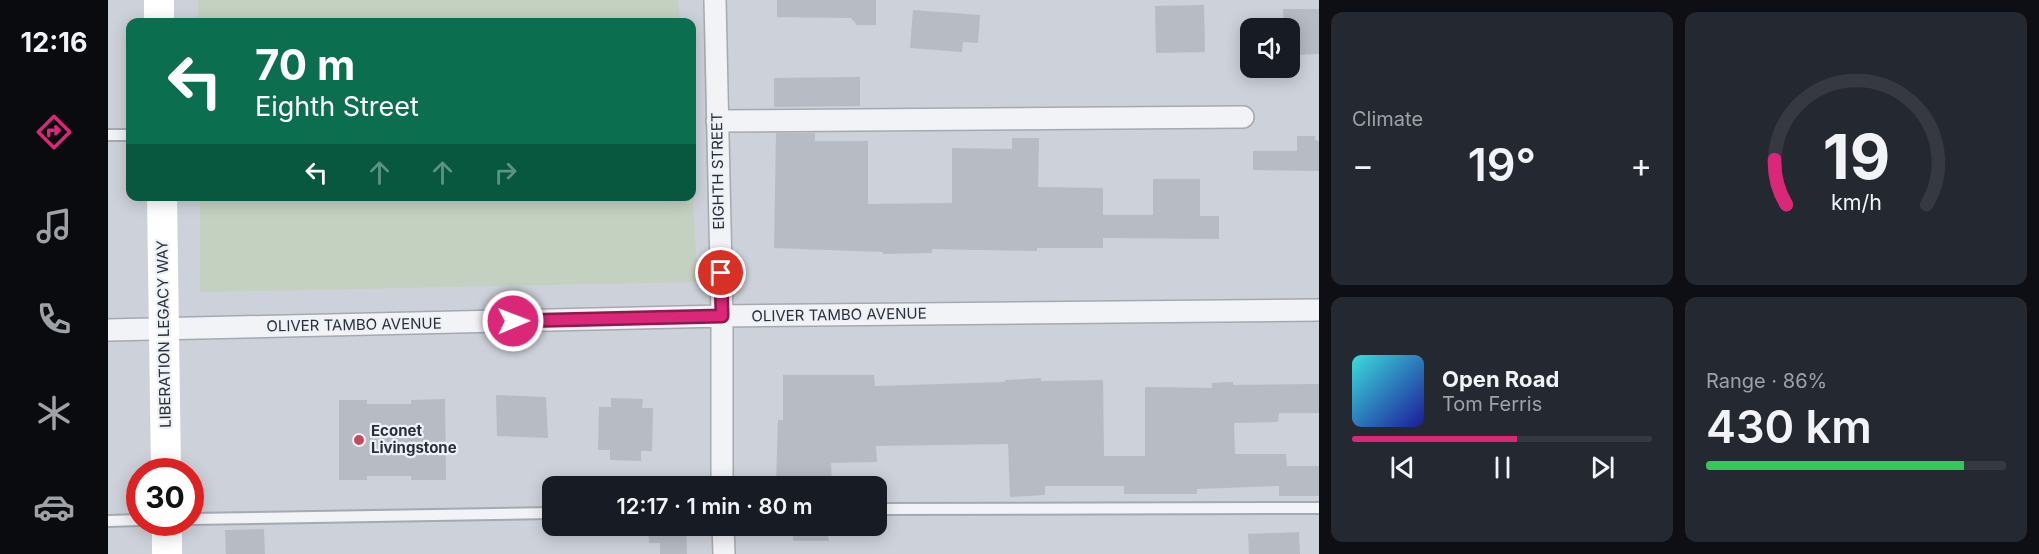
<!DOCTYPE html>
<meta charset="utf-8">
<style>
:root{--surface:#171b24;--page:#242831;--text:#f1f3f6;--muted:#9ea1a6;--line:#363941;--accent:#db2777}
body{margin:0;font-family:Inter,sans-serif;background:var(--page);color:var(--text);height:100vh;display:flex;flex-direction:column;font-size:22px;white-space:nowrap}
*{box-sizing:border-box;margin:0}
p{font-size:20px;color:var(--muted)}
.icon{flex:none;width:33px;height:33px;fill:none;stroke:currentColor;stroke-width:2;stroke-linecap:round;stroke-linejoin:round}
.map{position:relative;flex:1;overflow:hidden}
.details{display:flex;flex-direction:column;gap:12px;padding:12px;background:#0d0f14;width:720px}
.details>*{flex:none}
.top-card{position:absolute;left:18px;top:18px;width:570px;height:183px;border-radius:12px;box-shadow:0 3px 15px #0003;background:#0b6e4f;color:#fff;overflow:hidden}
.buttons{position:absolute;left:1132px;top:18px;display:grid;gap:12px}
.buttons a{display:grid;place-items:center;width:60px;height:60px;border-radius:12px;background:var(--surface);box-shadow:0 3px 15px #0003;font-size:30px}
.speed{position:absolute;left:18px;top:458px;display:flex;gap:12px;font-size:30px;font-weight:700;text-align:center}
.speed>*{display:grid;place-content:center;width:78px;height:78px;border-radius:50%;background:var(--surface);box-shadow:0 3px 15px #0003;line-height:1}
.speed .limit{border:9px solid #d22;background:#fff;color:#111}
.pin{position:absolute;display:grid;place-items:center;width:51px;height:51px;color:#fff;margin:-26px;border:3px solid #fff;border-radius:50%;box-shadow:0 2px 6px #0007}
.me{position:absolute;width:66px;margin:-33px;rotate:89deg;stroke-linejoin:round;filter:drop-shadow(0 0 4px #0008)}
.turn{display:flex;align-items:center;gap:21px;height:126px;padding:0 30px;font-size:27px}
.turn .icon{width:78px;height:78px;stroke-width:2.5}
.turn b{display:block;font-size:42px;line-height:51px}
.lanes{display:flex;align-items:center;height:57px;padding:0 30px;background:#0003;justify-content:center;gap:30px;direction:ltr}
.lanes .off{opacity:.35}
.big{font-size:45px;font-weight:600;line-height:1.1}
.details .card{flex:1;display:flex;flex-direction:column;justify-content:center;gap:9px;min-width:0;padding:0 21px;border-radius:12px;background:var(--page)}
.details .dial{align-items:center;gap:0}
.dial svg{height:156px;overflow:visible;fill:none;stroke:var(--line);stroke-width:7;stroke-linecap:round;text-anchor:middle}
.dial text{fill:var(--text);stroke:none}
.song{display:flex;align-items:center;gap:18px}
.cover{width:72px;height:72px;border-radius:9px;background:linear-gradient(135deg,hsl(180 70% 55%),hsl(240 70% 35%))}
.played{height:6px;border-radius:3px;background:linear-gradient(90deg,var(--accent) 55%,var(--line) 55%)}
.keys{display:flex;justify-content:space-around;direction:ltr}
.heat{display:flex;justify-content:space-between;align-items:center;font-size:33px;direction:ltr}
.charge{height:9px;border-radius:4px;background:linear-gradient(90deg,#34c759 86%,var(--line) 0)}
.details .tiles{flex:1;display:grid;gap:12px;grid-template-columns:repeat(2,1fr)}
.trip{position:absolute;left:434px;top:476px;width:345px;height:60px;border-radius:12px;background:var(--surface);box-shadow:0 3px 15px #0003;font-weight:600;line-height:60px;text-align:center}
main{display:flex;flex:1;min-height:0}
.tab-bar{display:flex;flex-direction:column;width:108px;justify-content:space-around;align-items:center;background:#090b0e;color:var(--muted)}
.tab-bar .icon{width:42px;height:42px}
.tab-bar .selected{color:var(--accent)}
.tab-bar b{font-size:27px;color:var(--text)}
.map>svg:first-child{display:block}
.built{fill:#cdd1d9;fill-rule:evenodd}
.green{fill:#c4d1c0}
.building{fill:#b6bbc4}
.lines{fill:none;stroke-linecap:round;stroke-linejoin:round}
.service-casing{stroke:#a5a9b1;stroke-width:14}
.minor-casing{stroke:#a5a9b1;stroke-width:24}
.service{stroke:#f1f3f6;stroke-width:10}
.minor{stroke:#f1f3f6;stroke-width:21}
.secondary{stroke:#fff;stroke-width:30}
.route-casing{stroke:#8e194d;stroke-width:15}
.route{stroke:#db2777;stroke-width:10}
.poi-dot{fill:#c64a5e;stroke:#eef1f5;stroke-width:2}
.labels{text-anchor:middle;stroke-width:4.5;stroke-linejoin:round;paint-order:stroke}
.street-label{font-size:15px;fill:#29303d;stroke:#eef1f5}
.poi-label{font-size:15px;font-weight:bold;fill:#29303d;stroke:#eef1f5;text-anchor:start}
</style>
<main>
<nav class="tab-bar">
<b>12:16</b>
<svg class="icon selected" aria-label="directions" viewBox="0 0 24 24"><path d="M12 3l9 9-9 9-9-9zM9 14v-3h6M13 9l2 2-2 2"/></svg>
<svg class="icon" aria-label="music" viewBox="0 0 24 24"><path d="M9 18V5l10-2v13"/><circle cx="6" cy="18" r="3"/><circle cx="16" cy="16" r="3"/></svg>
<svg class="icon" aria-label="phone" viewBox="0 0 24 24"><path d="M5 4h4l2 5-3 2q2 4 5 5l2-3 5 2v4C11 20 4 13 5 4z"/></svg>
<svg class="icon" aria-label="climate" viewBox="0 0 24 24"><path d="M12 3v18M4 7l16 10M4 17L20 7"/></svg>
<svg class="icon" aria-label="car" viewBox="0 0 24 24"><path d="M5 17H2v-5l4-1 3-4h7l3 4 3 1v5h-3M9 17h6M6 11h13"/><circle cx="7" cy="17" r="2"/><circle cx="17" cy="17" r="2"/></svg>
</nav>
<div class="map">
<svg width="1211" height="554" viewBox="0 0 1211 554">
<rect width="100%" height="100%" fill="#dfe2e7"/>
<path class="built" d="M0 0H1211V554H0ZM22 22H584V196H22ZM1143 28H1182V68H1143ZM32 471H82V522H32ZM444 486H768V525H444Z"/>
<path class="green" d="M90 0H570L572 22H90Z
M584 190 590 282 92 292V197L584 196Z"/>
<path class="building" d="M669 0H768V25H749L743 18 669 17Z
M1096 5 1097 52 1048 53 1047 6Z
M1175 9H1211V54L1182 55V28H1176Z
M805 10 872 15 870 43 855 42 854 52 802 48Z
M752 77V106L666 107V78Z
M668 133H707V141H760V204L844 203V148L904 149V138H931L930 187 995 188V215H1045V179H1092V216H1111V239L995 238V248H929V251L824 249V253L775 254V252L666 248Z
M1189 136H1207V140L1211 141V171L1145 170V151H1189Z
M675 375H766L767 386 897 382V380L933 378V381L995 380 996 456H1037V387L1104 388V383L1125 382V385L1211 384V413H1171L1170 422 1126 423 1127 454H1178L1179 466H1211V496H1171V486L1089 489V494H1016V486H937V495L902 497 900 444 768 446 769 462 723 463 724 486H668L670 420H675Z
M388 395 438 397 440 438 389 436Z
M503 398 535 399 534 408H545L544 451H533V461L502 460V450H490L491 407H503Z
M337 399 338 480H303V476H259V480H231V400H259V404H303V400Z
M540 525H578L579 554H552V543H541Z
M686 525H718L721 541H685Z
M156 529 157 554H118L117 530Z
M1191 532 1192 554H1141L1140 534Z"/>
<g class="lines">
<g class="service-casing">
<path id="service" d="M0 135H22
M768 509 1211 508
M82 519 444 513
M0 521 32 520"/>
</g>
<g class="minor-casing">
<path id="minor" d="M607 0 614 316V486
M609 121 1135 117
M0 330 614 316 1211 310
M615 525 616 554"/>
</g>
<use href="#service" class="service"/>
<use href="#minor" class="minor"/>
<path class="secondary" d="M51 0V22
M54 196 58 471
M59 522V554"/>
</g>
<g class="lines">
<g class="route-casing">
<path id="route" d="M405 321 614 316 613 273"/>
</g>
<use href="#route" class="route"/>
</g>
<circle class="poi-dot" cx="251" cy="440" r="6"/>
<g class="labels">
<g class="street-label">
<text transform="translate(610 171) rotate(-91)" y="5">EIGHTH STREET</text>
<text transform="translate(731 315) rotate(-1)" y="5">OLIVER TAMBO AVENUE</text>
<text transform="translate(246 325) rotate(-1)" y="5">OLIVER TAMBO AVENUE</text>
<text transform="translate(56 334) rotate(-91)" y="5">LIBERATION LEGACY WAY</text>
</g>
<g class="poi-label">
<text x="263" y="436">Econet<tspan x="263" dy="17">Livingstone</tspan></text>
</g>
</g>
</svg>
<div class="buttons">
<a><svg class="icon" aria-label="sound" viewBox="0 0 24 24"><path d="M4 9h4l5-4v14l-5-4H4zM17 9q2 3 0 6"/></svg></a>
</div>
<div class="speed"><div class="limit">30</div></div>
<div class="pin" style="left:613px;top:273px;background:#d93025"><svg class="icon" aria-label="arrive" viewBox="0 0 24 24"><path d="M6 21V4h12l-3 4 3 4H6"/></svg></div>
<svg class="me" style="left:405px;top:321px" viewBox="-20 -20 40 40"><circle r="17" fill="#db2777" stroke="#fff" stroke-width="3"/><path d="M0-11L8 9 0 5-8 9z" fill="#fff"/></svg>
<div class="trip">12:17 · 1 min · 80 m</div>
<div class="top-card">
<div class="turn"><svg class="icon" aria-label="left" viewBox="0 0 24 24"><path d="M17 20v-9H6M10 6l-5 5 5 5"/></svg><div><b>70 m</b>Eighth Street</div></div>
<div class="lanes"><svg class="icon" aria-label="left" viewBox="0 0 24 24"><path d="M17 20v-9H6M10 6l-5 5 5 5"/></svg><svg class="icon off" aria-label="ahead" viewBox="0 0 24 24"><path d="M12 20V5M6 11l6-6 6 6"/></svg><svg class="icon off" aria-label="ahead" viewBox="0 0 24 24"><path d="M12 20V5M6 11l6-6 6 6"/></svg><svg class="icon off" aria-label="right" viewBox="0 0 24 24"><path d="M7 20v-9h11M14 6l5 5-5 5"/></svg></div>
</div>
</div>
<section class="details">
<div class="tiles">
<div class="card"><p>Climate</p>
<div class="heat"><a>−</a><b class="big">19°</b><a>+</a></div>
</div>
<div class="card dial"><svg viewBox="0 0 100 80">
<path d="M14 69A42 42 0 1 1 86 69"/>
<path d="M14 69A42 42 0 0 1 8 46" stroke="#db2777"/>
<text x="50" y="56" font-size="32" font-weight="700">19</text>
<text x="50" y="72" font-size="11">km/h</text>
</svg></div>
<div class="card">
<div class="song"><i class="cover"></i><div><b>Open Road</b><p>Tom Ferris</p></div></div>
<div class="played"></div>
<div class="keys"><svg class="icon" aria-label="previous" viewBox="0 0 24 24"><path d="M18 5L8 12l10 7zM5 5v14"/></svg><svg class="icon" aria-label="pause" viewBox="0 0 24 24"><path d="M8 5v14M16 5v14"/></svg><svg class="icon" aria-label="next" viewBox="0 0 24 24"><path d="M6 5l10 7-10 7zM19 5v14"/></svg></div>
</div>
<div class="card"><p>Range · 86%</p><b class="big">430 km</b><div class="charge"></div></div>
</div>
</section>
</main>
